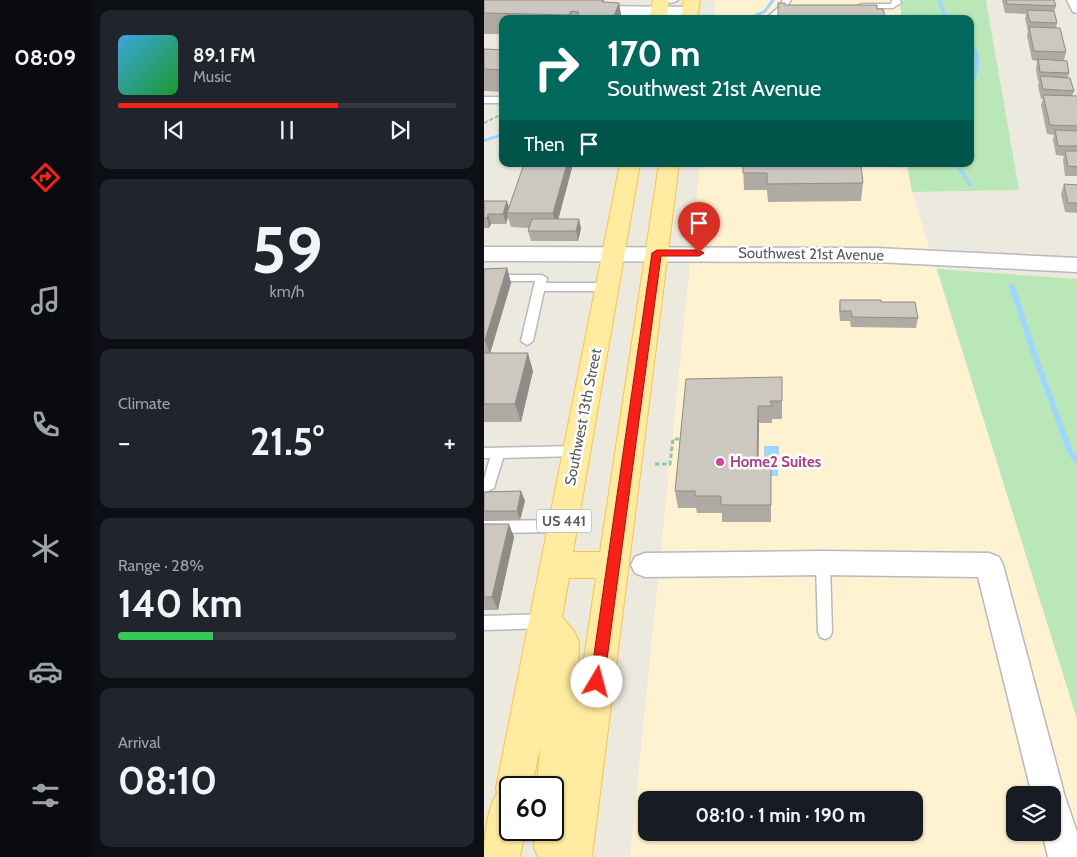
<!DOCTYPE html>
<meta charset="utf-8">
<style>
:root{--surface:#171b24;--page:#20242c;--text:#f1f3f6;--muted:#9ea1a6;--line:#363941;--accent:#f92017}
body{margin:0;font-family:Cabin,sans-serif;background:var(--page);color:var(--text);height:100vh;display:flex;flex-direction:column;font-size:19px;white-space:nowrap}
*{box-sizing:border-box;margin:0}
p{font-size:16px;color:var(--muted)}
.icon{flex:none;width:28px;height:28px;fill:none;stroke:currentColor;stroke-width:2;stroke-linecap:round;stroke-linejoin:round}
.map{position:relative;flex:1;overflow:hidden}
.panel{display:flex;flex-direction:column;gap:10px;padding:10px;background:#0d0f14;width:394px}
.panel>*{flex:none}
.banner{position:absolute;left:15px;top:15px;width:475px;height:152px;border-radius:10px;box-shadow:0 1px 4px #0004;background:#00695c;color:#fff;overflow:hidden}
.tools{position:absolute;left:522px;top:786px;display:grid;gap:10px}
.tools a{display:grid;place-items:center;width:55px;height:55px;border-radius:10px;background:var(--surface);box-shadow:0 1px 4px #0004;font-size:25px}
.speed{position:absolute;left:15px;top:776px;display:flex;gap:10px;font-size:25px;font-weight:700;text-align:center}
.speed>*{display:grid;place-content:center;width:65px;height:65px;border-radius:50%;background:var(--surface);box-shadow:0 1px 4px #0004;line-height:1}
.speed .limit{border:2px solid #111;border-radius:8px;background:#fff;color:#111}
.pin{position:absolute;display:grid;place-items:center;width:42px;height:42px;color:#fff;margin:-51px -21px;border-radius:50% 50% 50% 0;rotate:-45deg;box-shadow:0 0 5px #0007}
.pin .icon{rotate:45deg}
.me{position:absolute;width:55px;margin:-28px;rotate:8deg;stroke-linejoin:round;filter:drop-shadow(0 0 4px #0008)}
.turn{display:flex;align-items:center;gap:18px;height:105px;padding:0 25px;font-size:22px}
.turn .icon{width:65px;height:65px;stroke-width:2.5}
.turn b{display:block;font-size:35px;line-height:42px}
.then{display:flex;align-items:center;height:48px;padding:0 25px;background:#0003;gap:10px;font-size:19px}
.big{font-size:38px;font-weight:700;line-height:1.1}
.panel .tile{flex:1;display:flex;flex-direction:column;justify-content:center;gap:8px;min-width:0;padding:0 18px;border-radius:10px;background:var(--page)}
.panel .dial{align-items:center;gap:0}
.dial b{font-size:65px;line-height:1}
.song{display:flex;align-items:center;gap:15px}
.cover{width:60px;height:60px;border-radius:8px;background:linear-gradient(135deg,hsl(200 70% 55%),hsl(130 70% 35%))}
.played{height:5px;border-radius:2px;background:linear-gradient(90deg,var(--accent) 65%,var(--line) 65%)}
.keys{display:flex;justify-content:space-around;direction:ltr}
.heat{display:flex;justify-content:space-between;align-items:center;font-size:28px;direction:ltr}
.charge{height:8px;border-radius:4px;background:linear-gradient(90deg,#34c759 28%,var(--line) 0)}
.trip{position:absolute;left:154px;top:791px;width:285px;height:50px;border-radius:10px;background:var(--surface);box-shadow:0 1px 4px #0004;font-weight:700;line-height:50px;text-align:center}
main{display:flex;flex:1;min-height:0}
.tab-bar{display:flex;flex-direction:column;width:90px;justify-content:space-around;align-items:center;background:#090b0e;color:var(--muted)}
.tab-bar .icon{width:35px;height:35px}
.tab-bar .selected{color:var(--accent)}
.tab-bar b{font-size:22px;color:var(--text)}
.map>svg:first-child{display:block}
.commercial{fill:#fff2d0;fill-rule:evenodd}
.green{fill:#b9e7b7}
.water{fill:#9bd7ff}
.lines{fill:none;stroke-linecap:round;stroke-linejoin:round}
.stream{fill:#9bd7ff;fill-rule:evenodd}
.lane-casing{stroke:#b6babf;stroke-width:3}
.street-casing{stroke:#b6babf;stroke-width:3}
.primary-casing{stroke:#fec345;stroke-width:2}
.path-far1{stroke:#90c89d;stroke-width:2;stroke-dasharray:4 2;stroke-linecap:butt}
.path{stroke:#90c89d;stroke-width:3;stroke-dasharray:4.5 2.5;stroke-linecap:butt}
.lane{fill:#fff;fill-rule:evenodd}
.street{fill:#fff;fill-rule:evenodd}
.primary{fill:#ffeca0;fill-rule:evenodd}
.wall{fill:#afaba4}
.shaded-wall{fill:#8f8b86}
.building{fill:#ccc7bf;stroke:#8f8b86}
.route{fill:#f92017;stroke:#a2150f}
.hotel-dot{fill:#d1479c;stroke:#fff;stroke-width:2}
.labels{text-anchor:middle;stroke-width:5;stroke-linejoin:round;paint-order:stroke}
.shield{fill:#fff;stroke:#898d90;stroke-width:1}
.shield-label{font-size:14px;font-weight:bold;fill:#575c61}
.street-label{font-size:15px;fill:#575c61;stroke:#fff}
.hotel-label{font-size:15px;font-weight:bold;fill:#b23c85;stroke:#fff;text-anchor:start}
</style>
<main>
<nav class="tab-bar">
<b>08:09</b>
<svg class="icon selected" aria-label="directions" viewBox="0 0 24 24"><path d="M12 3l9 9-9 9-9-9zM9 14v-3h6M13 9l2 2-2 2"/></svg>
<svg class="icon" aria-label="music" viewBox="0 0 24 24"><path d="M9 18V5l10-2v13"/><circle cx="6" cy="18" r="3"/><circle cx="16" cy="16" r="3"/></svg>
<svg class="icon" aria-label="phone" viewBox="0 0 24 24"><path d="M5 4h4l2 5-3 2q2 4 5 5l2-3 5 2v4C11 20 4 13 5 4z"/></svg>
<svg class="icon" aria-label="climate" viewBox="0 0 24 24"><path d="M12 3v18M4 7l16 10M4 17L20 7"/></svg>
<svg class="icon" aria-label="car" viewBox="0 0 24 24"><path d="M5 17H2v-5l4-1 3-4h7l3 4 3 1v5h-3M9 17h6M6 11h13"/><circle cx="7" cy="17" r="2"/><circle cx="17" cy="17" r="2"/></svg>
<svg class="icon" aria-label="filters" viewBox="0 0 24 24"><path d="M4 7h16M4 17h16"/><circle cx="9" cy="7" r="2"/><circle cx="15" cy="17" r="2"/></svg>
</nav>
<section class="panel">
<div class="tile">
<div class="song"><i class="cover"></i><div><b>89.1 FM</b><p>Music</p></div></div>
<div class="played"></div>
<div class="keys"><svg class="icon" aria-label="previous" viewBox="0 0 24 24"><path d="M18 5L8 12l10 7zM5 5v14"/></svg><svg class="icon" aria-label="pause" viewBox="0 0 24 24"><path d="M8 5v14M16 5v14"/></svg><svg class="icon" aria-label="next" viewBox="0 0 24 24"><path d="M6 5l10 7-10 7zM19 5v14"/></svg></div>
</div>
<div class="tile dial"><b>59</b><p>km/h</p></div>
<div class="tile"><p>Climate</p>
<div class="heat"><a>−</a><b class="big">21.5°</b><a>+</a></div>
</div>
<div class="tile"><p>Range · 28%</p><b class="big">140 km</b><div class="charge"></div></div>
<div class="tile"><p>Arrival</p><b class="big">08:10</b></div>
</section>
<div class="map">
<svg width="594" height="857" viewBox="0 0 594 857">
<rect width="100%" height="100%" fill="#ece9de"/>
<path class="commercial" d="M232 0H502L535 190 428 192 593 719V857H146L216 164H486V19H230ZM531 795H569V832H531ZM162 800H430V832H162Z"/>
<path class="green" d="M419 0H502L535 190 428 192 423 164H486V19H418L416 7Z
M453 269 593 279V719Z"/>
<path class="water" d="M280 446H295L294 476H280Z"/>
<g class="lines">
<path class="stream" d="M287 0H291L282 12 268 19H262L280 10Z
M453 0H457L464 19H460Z
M486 41C502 55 494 71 488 88L486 89C486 89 486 81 486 81 488 74 491 68 491 61 491 53 486 48 486 41Z
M19 133V136L0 142V139Z
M471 164H475L489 185V186H485Z
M528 284 531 286 552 351 589 451 594 457V465H592L583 452 546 351 525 286Z"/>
<g class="lane-casing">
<path id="lane" d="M173 0H194C189 4 178 4 173 0Z
M299 0H307L301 10 290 19H281L295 7Z
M408 0H416L417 3 409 8H377L373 6 377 4H407Z
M171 15 224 17 228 19H172Z
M0 97H19V103H0Z
M0 275H58L63 278 62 283H123L128 287 123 291H60L49 341 43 345 37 341 51 281H0Z
M93 446 98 448 99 451 98 454 93 456 19 458 10 488 0 493V479L6 458H0V448Z
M79 520 84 522 86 526 84 530 79 532 0 533V521Z
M339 557 344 559 346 563 348 632 346 637 341 639 336 637 334 632 332 563 334 559Z
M61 614 66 616 68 621 66 626 61 628 0 630V616Z"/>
</g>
<g class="street-casing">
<path id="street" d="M583 0H594V13L589 12Z
M104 6 206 7 211 9 214 12 211 15 206 17 99 14 96 11 99 8Z
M0 247 392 248 594 258V272L392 262 0 261Z
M339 551 505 553 515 557 519 565 581 797 594 835V857H564L558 832H569V795H548L494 577 339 575 161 577 151 573 147 565 151 557 161 553Z"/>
</g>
<g class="primary-casing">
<path id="primary" d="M169 0H185L182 19H165Z
M200 0H216L213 19H197Z
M136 164H156L89 552H116L175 164H195L108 857H54L50 848 51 830H69V788H53L56 747 48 788H26V830H41L36 857H0C0 837 3 810 13 793L12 788ZM85 578H112L93 706 95 642 90 631 78 617Z"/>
</g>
<path class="path-far1" d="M0 123 18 114"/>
<path class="path" d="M171 464H186L189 439H200"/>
<use href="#lane" class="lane"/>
<use href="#street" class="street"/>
<use href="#primary" class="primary"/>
</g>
<path class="wall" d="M0 0H120V2L138 19H19V34H0Z
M518 0H570L572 6 570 11 573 23 572 28 582 52 580 60 585 73 584 78 590 91 588 96H594V176H581L579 160 580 156 572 155 569 140 570 135 563 134 557 105 559 99H557L554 86 555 81H554L552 69 553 61 548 60 543 36 544 31 541 19 542 14 521 13Z
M0 49 19 50V92L0 91Z
M89 164 74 219H95L97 229 94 241H47L44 231 45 228 27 227 24 217 22 224H7L5 228H0V201L25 208Z
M259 164 379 183 377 201 284 202 283 190H260Z
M580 184 594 185V213L581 212 577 194Z
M23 268 27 283 6 353 49 371 37 422H0V269Z
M356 300 397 302 434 318 432 328 367 327 366 321H356L355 310Z
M298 377V419H288V423H275L274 468H287V522H238V513H213L212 508H194L191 491Z
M37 491 41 501 36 520 0 521V492Z
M0 524 30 537 14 610H0Z"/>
<path class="shaded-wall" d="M135 3 138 19H129Z
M87 11 88 19H86L85 15Z
M83 164H89L72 228 69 213Z
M23 201 26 211 23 213 24 217 22 224 19 214Z
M4 214 7 224 5 228 3 218Z
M95 219 97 229 94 241 92 231Z
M23 268 27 283 6 354 1 340Z
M44 353 49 371 37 422 31 404Z
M274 406 275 423 274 486 273 468Z
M37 491 41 501 36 520 33 511Z
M25 524 30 537 14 610 8 597Z"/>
<path class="building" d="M0 0H119L118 2 135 3 129 19H92L95 12 87 11 85 15 0 13Z
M522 0H570L572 6 523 4Z
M294 3H301V5H393V9H399L401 17H396L397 19H294Z
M543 10 570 11 573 23 546 22Z
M545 27 576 28 582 52 550 51Z
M0 49 19 50V70L0 69Z
M554 59 583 61 585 73 556 72Z
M556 76 586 78 590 91 559 89Z
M559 95 594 96V126L566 125Z
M571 130 594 131V146H574Z
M581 151H594V167L584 166Z
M40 164H83L69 213H23Z
M259 164H377L379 183 283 184V173H259Z
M580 184 594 185V203H584Z
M0 201H23L19 214H4L3 218H0Z
M48 219H95L92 231H44Z
M23 268 1 340H0V269Z
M356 300H397V302H431L434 318 368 317 367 311H356Z
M0 353H44L31 404H0Z
M298 377V401H286L288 406H274L273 468H287V505H237V496H211V491H191L202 379Z
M37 491 33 511H0V492Z
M0 524H25L8 597H0Z"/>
<path class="route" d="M173 250H215L220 253 215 256H177L120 682 118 686 113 688 108 686 106 682 168 253Z"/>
<circle class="hotel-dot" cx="236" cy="462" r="5"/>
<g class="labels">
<rect class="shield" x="52.5" y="509.5" width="55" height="23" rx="4"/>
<g class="shield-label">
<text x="80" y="526">US 441</text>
</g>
<g class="street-label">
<text transform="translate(327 254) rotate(1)" y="5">Southwest 21st Avenue</text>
<text transform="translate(99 417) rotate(-79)" y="5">Southwest 13th Street</text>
</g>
<g class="hotel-label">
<text x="246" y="467">Home2 Suites</text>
</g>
</g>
</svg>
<div class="tools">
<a><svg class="icon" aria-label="layers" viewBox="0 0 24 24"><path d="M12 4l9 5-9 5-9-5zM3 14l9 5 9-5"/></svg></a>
</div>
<div class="speed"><div class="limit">60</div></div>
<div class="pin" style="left:215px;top:253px;background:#d93025"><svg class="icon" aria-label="arrive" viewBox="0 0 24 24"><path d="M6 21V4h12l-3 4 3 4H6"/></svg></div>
<svg class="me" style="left:113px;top:682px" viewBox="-20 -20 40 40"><circle r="19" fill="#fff"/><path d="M0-13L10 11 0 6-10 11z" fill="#f92017"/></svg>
<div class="trip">08:10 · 1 min · 190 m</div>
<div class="banner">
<div class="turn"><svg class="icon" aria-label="right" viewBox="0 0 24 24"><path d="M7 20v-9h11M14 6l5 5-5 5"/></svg><div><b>170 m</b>Southwest 21st Avenue</div></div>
<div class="then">Then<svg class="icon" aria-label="arrive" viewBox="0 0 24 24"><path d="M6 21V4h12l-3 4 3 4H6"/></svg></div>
</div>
</div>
</main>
